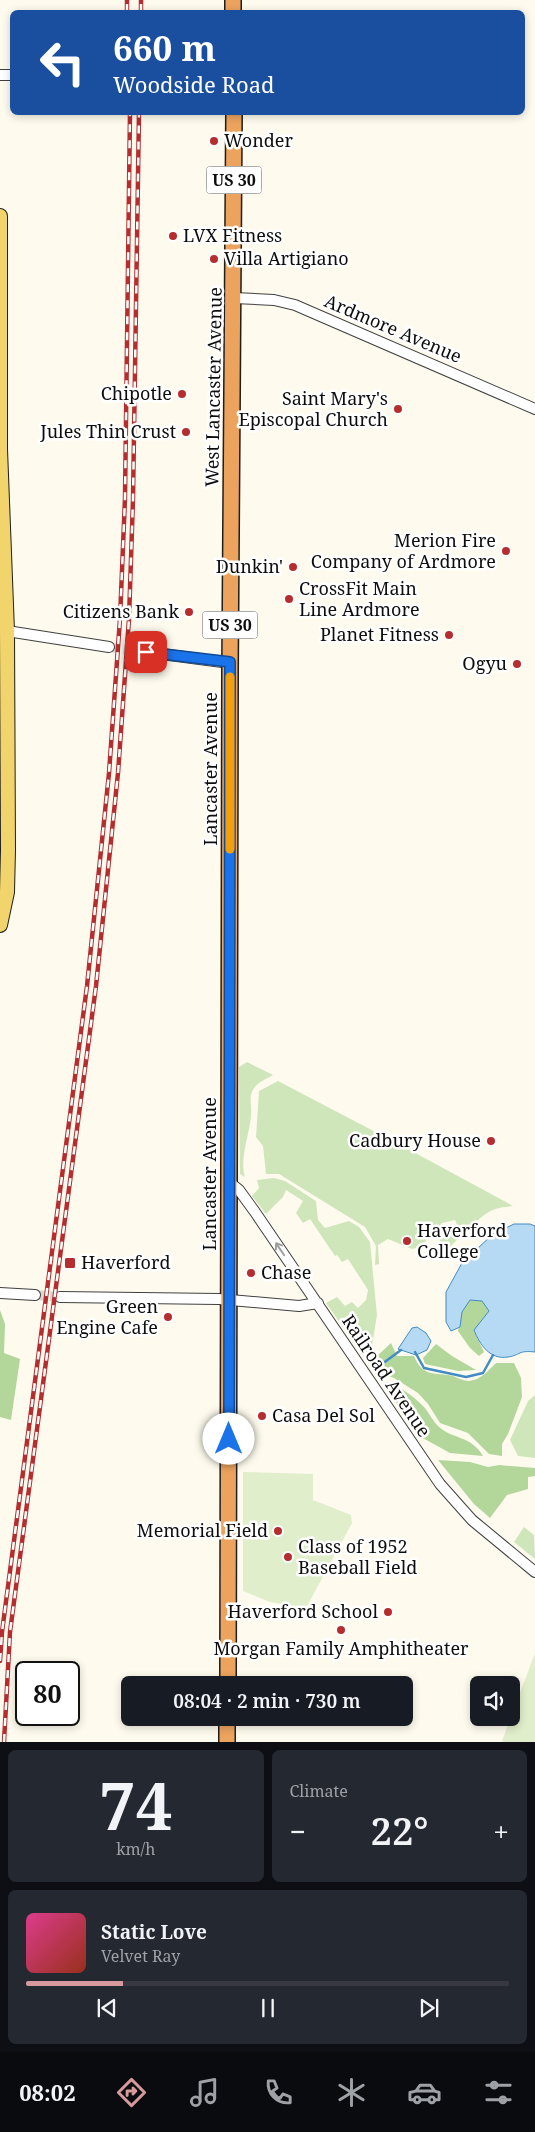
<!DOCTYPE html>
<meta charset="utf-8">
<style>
:root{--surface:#171b24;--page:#242831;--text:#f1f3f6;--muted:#9ea1a6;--line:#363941;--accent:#d69a9c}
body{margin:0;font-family:"Noto Serif",serif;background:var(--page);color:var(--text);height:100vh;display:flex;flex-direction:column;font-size:19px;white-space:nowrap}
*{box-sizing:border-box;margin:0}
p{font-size:16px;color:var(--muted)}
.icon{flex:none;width:28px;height:28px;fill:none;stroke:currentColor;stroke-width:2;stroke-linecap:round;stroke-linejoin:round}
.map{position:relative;height:1742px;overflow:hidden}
.panel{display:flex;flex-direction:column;gap:8px;padding:8px;background:#0d0f14;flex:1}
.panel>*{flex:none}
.hud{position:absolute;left:10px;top:10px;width:515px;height:105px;border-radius:8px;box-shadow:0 2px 8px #0003;background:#1a4fa0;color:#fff;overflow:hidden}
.controls{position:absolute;left:470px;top:1676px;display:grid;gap:10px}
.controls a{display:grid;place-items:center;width:50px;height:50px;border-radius:8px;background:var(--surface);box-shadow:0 2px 8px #0003;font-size:25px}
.speed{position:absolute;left:15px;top:1661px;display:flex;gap:10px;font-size:25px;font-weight:700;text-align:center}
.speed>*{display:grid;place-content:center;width:65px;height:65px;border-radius:50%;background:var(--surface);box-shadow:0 2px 8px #0003;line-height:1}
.speed .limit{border:2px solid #111;border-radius:8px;background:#fff;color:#111}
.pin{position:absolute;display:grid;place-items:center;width:42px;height:42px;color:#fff;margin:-21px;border-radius:10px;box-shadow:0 2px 8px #0006}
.me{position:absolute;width:55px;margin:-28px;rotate:0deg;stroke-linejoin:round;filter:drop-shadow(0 0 4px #0008)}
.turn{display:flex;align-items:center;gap:18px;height:105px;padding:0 20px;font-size:22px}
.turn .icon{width:65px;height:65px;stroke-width:2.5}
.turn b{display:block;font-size:35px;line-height:42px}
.big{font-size:38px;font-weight:600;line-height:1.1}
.panel .card{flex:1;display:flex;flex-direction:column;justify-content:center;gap:8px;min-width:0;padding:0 18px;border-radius:8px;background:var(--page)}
.panel .dial{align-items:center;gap:0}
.dial b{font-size:65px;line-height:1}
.song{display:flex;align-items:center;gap:15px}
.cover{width:60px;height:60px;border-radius:8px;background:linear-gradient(135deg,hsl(330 70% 55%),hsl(10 70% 35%))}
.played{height:5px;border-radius:2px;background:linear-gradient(90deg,var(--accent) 20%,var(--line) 20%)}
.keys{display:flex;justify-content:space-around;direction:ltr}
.heat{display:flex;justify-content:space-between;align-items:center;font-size:28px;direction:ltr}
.panel .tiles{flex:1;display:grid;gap:8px;grid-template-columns:1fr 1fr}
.card:last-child{grid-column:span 2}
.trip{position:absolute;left:121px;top:1676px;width:292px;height:50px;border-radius:8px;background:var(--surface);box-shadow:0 2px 8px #0003;font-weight:600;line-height:50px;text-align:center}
.menu{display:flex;height:80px;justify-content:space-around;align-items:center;background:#090b0e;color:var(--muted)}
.menu .icon{width:35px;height:35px}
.menu .current{color:var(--accent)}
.menu b{font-size:22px;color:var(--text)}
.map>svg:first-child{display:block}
.green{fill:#cfe6ba}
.forest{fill:#b3d69a}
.pitch{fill:#e1eecb}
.water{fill:#b6daf3;stroke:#418cc5}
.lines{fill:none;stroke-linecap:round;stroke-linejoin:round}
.stream{stroke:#418cc5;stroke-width:2.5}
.minor-tunnel{stroke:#dad7cc;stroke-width:10;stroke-dasharray:10 5;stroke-linecap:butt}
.minor-casing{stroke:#404040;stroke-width:12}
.major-casing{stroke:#1e1e1e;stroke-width:16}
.highway-casing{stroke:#1e1e1e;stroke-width:18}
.minor{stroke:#fff;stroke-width:10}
.major{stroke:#f1d46b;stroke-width:14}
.highway{stroke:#eca35e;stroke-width:15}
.rail-casing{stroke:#b52d2f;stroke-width:4.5}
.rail{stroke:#fff;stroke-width:2.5;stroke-dasharray:8;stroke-linecap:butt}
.oneway{stroke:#9e9e9e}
.route-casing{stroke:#114b97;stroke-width:12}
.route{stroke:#1a73e8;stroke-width:9}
.slow{stroke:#f59e0b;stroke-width:9}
.poi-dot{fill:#b52d2f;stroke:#fff;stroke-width:2}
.labels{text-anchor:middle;stroke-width:5;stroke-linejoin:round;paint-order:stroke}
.shield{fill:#fff;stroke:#565656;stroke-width:1}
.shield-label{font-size:16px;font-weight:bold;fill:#0d0d0d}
.poi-label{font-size:18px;fill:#0d0d0d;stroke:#fff;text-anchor:end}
.street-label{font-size:18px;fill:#0d0d0d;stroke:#fff}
</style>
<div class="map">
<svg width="535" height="1742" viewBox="0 0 535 1742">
<rect width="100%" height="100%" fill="#fefbee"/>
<path class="green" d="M247 1062 273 1075C265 1080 255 1083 252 1092 249 1098 252 1108 251 1115 250 1133 239 1160 245 1177L240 1174 239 1067Z
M278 1081 408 1149 513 1206C506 1207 499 1207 493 1210 481 1214 448 1248 441 1258L437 1255 440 1239 457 1225 455 1220 442 1223 420 1247 412 1249 388 1239 378 1245 379 1264 375 1265 376 1246 365 1227 279 1174H266L263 1146 256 1137 259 1091Z
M274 1178 285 1181 316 1201 318 1220 325 1228 349 1221 359 1227 370 1242 377 1315 369 1364 326 1303 337 1297 345 1306 352 1302 358 1308 366 1300 368 1290 348 1259 342 1262 337 1255 335 1256 310 1219 303 1223 296 1213 303 1201 286 1190 283 1197 266 1214 252 1196 259 1188 257 1180Z
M535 1395V1458L518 1456 510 1440 528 1401Z
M524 1527 534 1535 535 1559 514 1542Z"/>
<path class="forest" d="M470 1300H482L489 1311 474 1331 484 1352 479 1356 470 1348 458 1331 462 1312Z
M0 1310 5 1324 4 1353 20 1359 11 1420 0 1417Z
M391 1343 397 1356H414C423 1378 435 1372 453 1376 458 1378 464 1381 469 1381 480 1380 488 1371 496 1363H514L521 1378 522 1397 508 1434 502 1444V1456L489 1454 468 1433 440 1423 428 1404 418 1393 394 1378 378 1372 375 1358Z
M436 1344 452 1356 476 1370 458 1371 425 1364 423 1358Z
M381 1381C397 1383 413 1396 424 1407 429 1413 433 1421 438 1426 453 1440 471 1435 483 1456L450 1453 421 1437Z
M438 1460 470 1462 488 1467 499 1465 535 1468V1476L528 1477V1489L507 1495 490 1518 474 1504Z"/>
<path class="pitch" d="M243 1472 313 1474V1500L351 1515 352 1523 306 1608 270 1602 243 1591Z
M535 1653V1742H504L502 1741Z"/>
<path class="water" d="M514 1224H530L535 1226V1352C518 1350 521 1355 508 1357 490 1360 480 1345 474 1330L489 1311 482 1301 470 1300 462 1312 460 1327 451 1331 446 1322V1292L462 1263 493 1234Z
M417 1327 426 1333 431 1341 427 1350 416 1355 398 1349 412 1328Z"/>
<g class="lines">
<path class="stream" d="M415 1352 424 1368 466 1377 483 1373 493 1355
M382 1364 401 1350"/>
<path class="minor-tunnel" d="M109 647 131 650
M35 1295 60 1297"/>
<g class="minor-casing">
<path id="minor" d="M0 75H12
M234 298 274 300 295 305 535 409
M7 631 109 647
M131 650 230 663
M229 1182 239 1190 255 1212 440 1484 472 1520 535 1572
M0 1293 35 1295
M60 1297 219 1299 299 1306 318 1303"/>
</g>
<g class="major-casing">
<path id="major" d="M0 216V449L7 631 8 850 7 892 0 925"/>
</g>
<g class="highway-casing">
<path id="highway" d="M233 0V12
M228 1685 230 672 234 112
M227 1742V1718"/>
</g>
<use href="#minor" class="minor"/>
<use href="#major" class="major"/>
<use href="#highway" class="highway"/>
<g class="rail-casing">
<path id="rail" d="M127 12V0
M141 12V0
M0 1661 2 1632 87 986 109 773 120 619 125 498 130 112
M4 1742 10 1632 96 986 118 773 129 619 133 499 139 112"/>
</g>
<use href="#rail" class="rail"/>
</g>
<defs><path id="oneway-shaft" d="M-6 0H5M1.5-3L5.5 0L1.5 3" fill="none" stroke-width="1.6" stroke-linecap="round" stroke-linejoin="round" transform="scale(1.25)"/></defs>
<use class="oneway" href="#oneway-shaft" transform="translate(280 1249) rotate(-124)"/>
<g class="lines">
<g class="route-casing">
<path id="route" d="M146 652 230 662 229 1439"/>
</g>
<use href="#route" class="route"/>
<path class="slow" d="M230 849V677"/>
</g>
<g class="poi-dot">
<circle cx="214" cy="141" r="5"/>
<circle cx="173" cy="236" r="5"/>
<circle cx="214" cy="259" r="5"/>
<circle cx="182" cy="394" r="5"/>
<circle cx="398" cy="409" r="5"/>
<circle cx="186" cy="432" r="5"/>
<circle cx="506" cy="551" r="5"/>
<circle cx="293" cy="567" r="5"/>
<circle cx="289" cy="599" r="5"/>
<circle cx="189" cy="612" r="5"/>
<circle cx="449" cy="635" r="5"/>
<circle cx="517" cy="664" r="5"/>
<circle cx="491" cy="1141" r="5"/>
<circle cx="407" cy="1241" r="5"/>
<rect x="64" y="1257" width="12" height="12" rx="2.5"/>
<circle cx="251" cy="1273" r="5"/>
<circle cx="168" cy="1317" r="5"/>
<circle cx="262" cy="1416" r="5"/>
<circle cx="278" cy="1531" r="5"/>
<circle cx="288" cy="1557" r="5"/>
<circle cx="388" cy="1612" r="5"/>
<circle cx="341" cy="1630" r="5"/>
</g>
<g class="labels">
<g class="shield">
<rect x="206.5" y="166.5" width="55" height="27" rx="4"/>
<rect x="202.5" y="611.5" width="55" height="27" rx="4"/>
</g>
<g class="shield-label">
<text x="234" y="186">US 30</text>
<text x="230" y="631">US 30</text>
</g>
<g class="poi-label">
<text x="224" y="147" text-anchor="start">Wonder</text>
<text x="183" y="242" text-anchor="start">LVX Fitness</text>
<text x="224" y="265" text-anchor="start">Villa Artigiano</text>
<text x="172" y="400">Chipotle</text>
<text x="388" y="405">Saint Mary's<tspan x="388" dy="21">Episcopal Church</tspan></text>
<text x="176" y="438">Jules Thin Crust</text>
<text x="496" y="547">Merion Fire<tspan x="496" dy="21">Company of Ardmore</tspan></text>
<text x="283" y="573">Dunkin'</text>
<text x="299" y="595" text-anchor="start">CrossFit Main<tspan x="299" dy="21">Line Ardmore</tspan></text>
<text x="179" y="618">Citizens Bank</text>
<text x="439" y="641">Planet Fitness</text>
<text x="507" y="670">Ogyu</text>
<text x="481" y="1147">Cadbury House</text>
<text x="417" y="1237" text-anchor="start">Haverford<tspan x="417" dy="21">College</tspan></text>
<text x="81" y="1269" text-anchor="start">Haverford</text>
<text x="261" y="1279" text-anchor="start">Chase</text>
<text x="158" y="1313">Green<tspan x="158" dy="21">Engine Cafe</tspan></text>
<text x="272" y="1422" text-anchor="start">Casa Del Sol</text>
<text x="268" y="1537">Memorial Field</text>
<text x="298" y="1553" text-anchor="start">Class of 1952<tspan x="298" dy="21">Baseball Field</tspan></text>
<text x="378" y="1618">Haverford School</text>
<text x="341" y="1655" text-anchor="middle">Morgan Family Amphitheater</text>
</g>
<g class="street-label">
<text transform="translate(393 329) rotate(23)" y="6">Ardmore Avenue</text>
<text transform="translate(214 387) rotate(-89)" y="6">West Lancaster Avenue</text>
<text transform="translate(211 769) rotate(-90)" y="6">Lancaster Avenue</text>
<text transform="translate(210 1174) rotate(-90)" y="6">Lancaster Avenue</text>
<text transform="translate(386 1376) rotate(56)" y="6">Railroad Avenue</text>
</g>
</g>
</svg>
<div class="controls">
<a><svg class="icon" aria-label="sound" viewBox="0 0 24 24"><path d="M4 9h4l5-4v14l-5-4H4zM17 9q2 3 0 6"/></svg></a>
</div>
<div class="speed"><div class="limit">80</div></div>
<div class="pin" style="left:146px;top:652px;background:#d93025"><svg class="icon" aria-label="arrive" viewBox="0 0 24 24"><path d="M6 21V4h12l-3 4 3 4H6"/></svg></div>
<svg class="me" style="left:229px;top:1439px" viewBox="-20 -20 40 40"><circle r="19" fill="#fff"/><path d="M0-13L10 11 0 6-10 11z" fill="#1a73e8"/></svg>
<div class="trip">08:04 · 2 min · 730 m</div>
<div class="hud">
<div class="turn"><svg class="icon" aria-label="left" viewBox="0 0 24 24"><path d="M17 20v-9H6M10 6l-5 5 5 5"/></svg><div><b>660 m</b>Woodside Road</div></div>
</div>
</div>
<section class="panel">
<div class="tiles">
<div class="card dial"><b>74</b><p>km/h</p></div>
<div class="card"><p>Climate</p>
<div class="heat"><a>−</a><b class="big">22°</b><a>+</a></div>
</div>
<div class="card">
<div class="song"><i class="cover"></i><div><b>Static Love</b><p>Velvet Ray</p></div></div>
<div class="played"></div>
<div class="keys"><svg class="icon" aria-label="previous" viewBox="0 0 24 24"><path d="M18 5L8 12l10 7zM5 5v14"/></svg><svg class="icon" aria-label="pause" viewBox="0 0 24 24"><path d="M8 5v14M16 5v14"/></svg><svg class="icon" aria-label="next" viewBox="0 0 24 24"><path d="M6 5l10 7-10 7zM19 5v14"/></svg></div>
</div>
</div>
</section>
<nav class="menu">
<b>08:02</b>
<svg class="icon current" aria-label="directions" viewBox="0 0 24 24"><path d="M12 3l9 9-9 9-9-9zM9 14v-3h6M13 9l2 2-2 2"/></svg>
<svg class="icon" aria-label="music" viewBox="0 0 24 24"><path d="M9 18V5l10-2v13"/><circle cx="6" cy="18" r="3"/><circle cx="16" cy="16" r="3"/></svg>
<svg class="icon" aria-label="phone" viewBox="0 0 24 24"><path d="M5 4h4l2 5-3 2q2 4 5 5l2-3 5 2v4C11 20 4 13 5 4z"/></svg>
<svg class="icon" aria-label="climate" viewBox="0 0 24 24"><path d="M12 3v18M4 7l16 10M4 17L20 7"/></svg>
<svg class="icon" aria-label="car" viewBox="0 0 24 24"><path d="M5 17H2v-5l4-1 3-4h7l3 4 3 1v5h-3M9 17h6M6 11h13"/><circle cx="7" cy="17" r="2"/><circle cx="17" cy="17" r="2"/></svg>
<svg class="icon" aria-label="filters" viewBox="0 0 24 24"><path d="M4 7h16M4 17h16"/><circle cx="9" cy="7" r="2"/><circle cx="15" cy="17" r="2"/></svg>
</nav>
